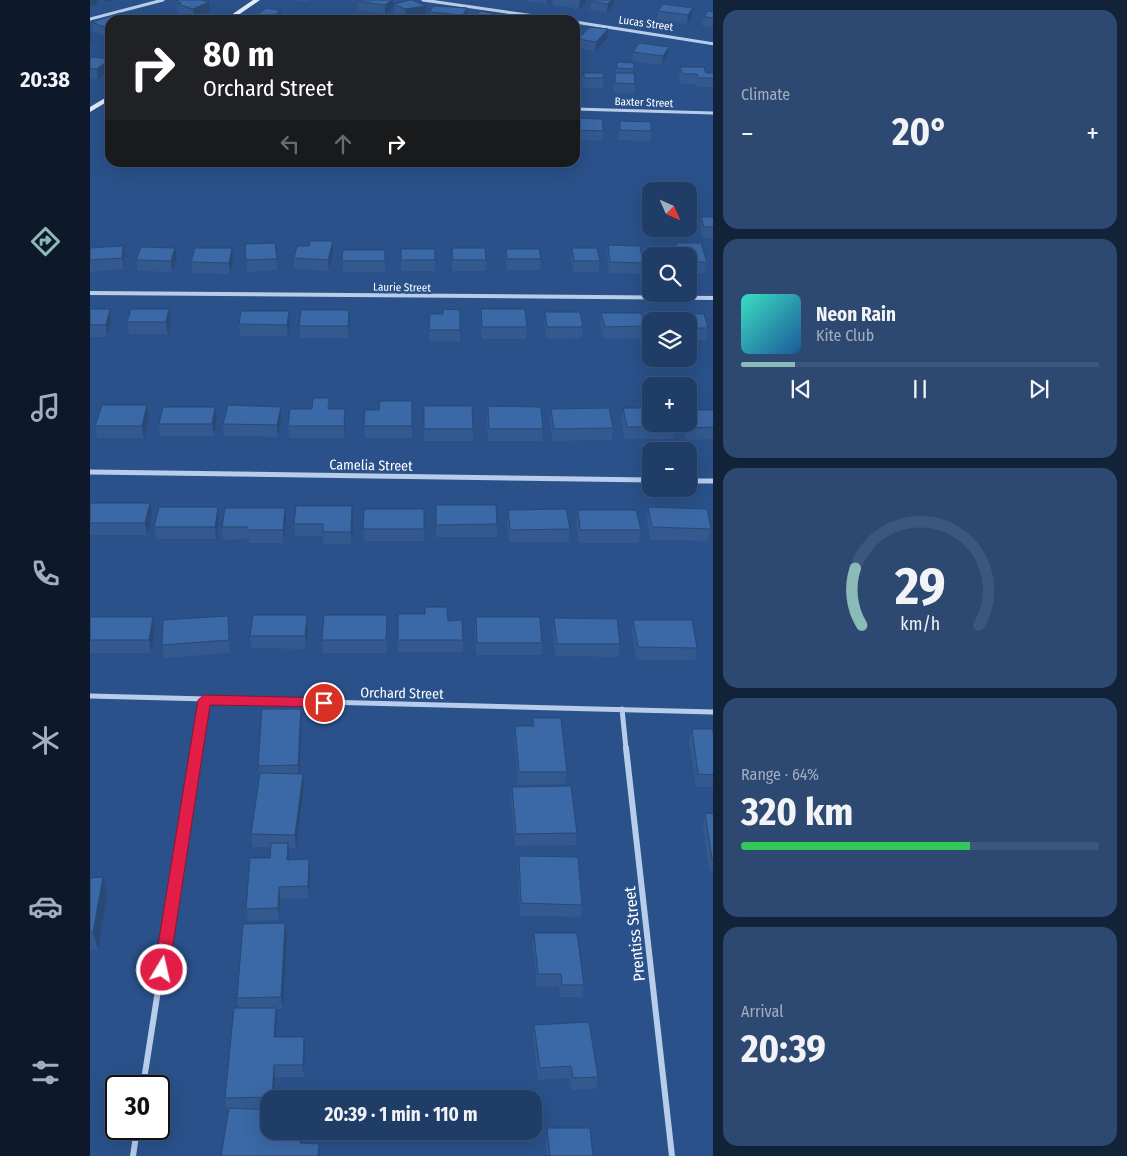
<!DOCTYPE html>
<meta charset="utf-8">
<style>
:root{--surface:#203d68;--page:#2d4871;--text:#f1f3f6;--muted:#a2aec0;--line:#3d567c;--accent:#8bbbb9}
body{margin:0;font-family:"Fira Sans Condensed",sans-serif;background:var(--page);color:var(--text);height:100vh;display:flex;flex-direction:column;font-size:19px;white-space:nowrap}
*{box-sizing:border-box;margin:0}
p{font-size:16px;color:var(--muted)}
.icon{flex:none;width:28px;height:28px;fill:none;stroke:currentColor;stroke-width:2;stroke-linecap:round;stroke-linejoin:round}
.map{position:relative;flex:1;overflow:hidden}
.drawer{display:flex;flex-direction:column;gap:10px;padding:10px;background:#122239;width:414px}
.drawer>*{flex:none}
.top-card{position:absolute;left:15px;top:15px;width:475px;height:152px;border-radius:15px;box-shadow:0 5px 20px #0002,0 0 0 1px var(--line);background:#202124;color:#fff;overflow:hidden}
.needle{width:32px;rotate:135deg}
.fabs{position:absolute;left:552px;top:182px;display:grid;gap:10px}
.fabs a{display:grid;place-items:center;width:55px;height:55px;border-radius:10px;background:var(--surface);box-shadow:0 5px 20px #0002,0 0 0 1px var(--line);font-size:25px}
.speed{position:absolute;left:15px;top:1075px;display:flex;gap:10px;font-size:25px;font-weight:700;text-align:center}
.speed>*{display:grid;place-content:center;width:65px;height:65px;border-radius:50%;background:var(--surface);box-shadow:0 5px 20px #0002,0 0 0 1px var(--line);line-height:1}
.speed .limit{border:2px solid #111;border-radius:8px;background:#fff;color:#111}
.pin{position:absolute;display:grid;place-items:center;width:42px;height:42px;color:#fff;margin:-21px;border:2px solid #fff;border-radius:50%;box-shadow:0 1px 5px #0007}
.me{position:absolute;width:55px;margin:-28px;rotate:9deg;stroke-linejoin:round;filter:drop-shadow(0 0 4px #0008)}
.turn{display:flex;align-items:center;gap:18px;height:105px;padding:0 15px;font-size:22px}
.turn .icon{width:65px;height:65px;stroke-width:2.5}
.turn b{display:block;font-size:35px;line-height:42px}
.lanes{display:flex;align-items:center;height:48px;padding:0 15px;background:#0003;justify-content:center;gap:25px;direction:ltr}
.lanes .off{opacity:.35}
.big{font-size:38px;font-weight:700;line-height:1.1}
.drawer .card{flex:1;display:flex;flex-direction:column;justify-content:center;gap:8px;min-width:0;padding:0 18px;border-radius:15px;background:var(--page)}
.drawer .dial{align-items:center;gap:0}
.dial svg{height:130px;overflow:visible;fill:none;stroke:var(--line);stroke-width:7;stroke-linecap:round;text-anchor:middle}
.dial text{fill:var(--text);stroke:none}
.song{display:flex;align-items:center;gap:15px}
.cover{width:60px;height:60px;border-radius:8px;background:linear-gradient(135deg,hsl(170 70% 55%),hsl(210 70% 35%))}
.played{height:5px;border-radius:2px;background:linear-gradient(90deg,var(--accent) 15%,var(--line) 15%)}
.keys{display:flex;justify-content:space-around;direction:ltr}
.heat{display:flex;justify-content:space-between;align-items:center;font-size:28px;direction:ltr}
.charge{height:8px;border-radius:4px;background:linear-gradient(90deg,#34c759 64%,var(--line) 0)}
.trip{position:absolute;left:170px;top:1090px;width:282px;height:50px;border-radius:15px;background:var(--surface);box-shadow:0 5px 20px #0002,0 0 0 1px var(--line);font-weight:700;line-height:50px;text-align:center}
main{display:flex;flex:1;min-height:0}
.tab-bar{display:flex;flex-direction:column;width:90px;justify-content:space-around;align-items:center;background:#0d182a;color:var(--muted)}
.tab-bar .icon{width:35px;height:35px}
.tab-bar .selected{color:var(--accent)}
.tab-bar b{font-size:22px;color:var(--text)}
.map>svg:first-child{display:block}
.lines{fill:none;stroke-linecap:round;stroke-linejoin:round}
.street-far3{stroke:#b8cde9;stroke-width:3}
.street-far2{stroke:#b8cde9;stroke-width:4}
.street-far1{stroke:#b8cde9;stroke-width:5}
.street{stroke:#b8cde9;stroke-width:6}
.secondary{fill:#e2ebf8;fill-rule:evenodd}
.wall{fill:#33598f}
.shaded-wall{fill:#294974}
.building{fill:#3b68a6;stroke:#294974}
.route{fill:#e11d48;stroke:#92132f}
.labels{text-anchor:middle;stroke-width:5;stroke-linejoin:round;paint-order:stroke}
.far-street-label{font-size:11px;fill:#fff;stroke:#2a518a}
.street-label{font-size:14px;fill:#fff;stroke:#2a518a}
.near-street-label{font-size:16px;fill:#fff;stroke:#2a518a}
</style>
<main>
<nav class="tab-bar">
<b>20:38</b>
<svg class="icon selected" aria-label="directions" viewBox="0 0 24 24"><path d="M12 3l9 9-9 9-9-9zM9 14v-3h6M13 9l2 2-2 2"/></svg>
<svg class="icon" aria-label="music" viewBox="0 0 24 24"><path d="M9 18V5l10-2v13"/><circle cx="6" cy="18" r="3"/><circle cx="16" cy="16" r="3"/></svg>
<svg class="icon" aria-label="phone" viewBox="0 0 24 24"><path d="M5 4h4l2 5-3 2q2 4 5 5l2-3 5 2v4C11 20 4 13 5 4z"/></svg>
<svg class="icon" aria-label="climate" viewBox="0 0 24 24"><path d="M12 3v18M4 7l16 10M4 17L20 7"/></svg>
<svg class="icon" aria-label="car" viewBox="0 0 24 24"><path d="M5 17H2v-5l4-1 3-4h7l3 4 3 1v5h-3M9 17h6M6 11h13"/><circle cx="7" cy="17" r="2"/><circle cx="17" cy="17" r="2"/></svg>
<svg class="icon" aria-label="filters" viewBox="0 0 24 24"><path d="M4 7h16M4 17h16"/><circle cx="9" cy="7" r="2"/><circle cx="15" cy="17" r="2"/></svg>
</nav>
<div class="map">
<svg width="624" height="1156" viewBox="0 0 624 1156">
<rect width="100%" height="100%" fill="#2a518a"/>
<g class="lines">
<path class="street-far3" d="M333 0 472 20
M0 19 73 0
M485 22 624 44
M485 109 624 113"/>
<path class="street-far2" d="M0 293 624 298"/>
<path class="street-far1" d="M0 472 561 480
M599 481H624
M0 696 624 712
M532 709 536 749
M106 749 114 700"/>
<path class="street" d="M536 748 582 1156
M53 1086 106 748
M43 1156 47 1129"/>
<path class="secondary" d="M163 0H170L141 20H134Z
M20 95V100L0 112V107Z"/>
</g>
<path class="wall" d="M205 0H219L214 2Z
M303 0V8L295 14 268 10V1Z
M433 0H462L457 4Z
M463 0H496V3L489 9 463 5Z
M86 1 120 11 104 18 88 13V10H87Z
M501 1 524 4 517 13 500 10Z
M304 4 336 6 335 15 315 18 304 13Z
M377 8 376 16 383 17 416 16V20H339V12Z
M603 8 602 17 597 24 567 20 568 11Z
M624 12V27L612 26 614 17Z
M20 20V34L15 36 3 31 2 22Z
M488 39H517L505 51 487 48Z
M579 47 577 57 572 65 542 61 543 52Z
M0 59H20L8 79 0 78Z
M527 62 544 63 543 73 545 84 544 94 524 93V82Z
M590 67 616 73H624V87H607L606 84H591L589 76Z
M493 73 514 78 513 88H494L492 83Z
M488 118 513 131 512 141 487 140Z
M530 121 561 131 560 142 529 140V131Z
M611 217H624V238H612L610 228Z
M243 241V252L239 271 204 269V258L219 246Z
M185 243 187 270 157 272 155 244Z
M586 243 617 262 615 273H599V256H586L585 254Z
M518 245 553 263 552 274 519 273 517 256Z
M0 248 34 257V269L0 272Z
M362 248 396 260V271H362Z
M482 248 510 261 509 272H483L481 259Z
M311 249H345V271H311Z
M416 249 451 259 450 270H417L415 260Z
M295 250V272H253L252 261Z
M87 259 82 272 48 271 46 260Z
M143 259 140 274 103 273 101 262Z
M0 309H20L21 321 17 337H0Z
M79 309 81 320 78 334H39L37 322Z
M391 309 437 327 436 339H392L390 320Z
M455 312 493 327 492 338 457 339 454 324Z
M511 313 555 326 554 338 514 339 510 325Z
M340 314 370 330V342L339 341Z
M565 314H614L618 328 616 340H599V321H564Z
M200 322 198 336H150L149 324Z
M260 322 259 338H210L209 326Z
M239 398 240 409 255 421 254 438H199L198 426 222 409Z
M550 400 585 427 583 439H535L531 420 533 408H549Z
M322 401V438H275L274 426 289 410Z
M334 406 383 429V441H334Z
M398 406 453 429 452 441H398L397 418Z
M191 407V418L188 437 134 436 133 424Z
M461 409 523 428 522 440 463 441 460 421Z
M624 410V439L596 440 591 424H599Z
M59 417 54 438H7L5 426Z
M127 419 124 436H70L69 424Z
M0 503H60L62 515 57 535H0Z
M346 505 407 524V537H346Z
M262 506V544H233V536H205L204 524Z
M558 507 621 529 618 541 560 540 557 519Z
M334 509V541H274L273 529Z
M418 510 480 529 479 542H419L417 522Z
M488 510 551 530 549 543H489L486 523Z
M129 519 126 539H66L64 527Z
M196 520 193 543H159V539L133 540 132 527Z
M308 614H335L358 621 373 640V652H308Z
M217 615 218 628 216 649 161 648 160 636Z
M297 615V653H233L232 640Z
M138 616 139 628 140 653 74 658 72 645Z
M0 617 65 629 61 653H0Z
M386 617 452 643 451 655H386L385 630Z
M464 618 530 644 529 657 465 656 463 631Z
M543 620 607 648 605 660H546L542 632Z
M211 709 212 721 209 774 214 787 206 848H198V860L219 859 220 872 219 898 190 899 189 920 158 921 156 909 180 858V847H162L161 834 169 779 168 766Z
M443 718 477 772 475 784 428 785 424 739 425 726H442Z
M602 729 624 735V787H606L599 741Z
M422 787 487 833 486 845 425 846 421 800Z
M615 813 624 814V871H619L613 826Z
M429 856 492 905 491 917 430 916 428 868Z
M0 878 17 895 8 950H0Z
M444 933 494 985 492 997H470L469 986 447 987 443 946Z
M197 936 193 1009H186L187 1020 186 1037 215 1049 214 1077H185L184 1099H179V1109H164L179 1131 213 1139 212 1143 229 1144 230 1156H131L139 1110H137L135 1098 148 1008 147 998Z
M444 1025 508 1077 506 1089 481 1090 479 1078 448 1080 443 1037Z
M457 1128 503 1156H457L456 1140Z"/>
<path class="shaded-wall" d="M0 0H7L8 4 0 6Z
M15 0H23L15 2Z
M302 0H303V8L295 14V5Z
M457 0H462L457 4Z
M490 0H496V3L489 9Z
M521 0H524V4L517 13 518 4Z
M119 2 120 11 104 18 103 9Z
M336 6 335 15 315 18V9Z
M377 8 376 17 372 20 373 15Z
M603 8 602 17 597 24 598 15Z
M191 11 192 20H176Z
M416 16V20H411Z
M20 25V34L15 36 14 27Z
M518 29 517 39 505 51 506 42Z
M0 33H1L2 42 0 43Z
M579 47 577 57 572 65 573 56Z
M20 59V69L8 79 7 69Z
M243 241V252L239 271 238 260Z
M33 246 34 257V269L32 258Z
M85 248 87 259 82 272 81 261Z
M142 248 143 259 140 274 139 263Z
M20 309 21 321 17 337 16 325Z
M79 309 81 320 78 334 76 322Z
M259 310 260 322 259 338 258 326Z
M199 311 200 322 198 336 197 325Z
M57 405 59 417 54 438 52 426Z
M125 407 127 419 124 436 122 424Z
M191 407V418L188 437 187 425Z
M255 409V421L254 438V426Z
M60 503 62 515 57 535 55 523Z
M262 506 263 518 262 544 261 532Z
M128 507 129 519 126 539 125 527Z
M195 508 196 520 193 543V530Z
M217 615 218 628 216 649 215 636Z
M63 617 65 629 61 653 59 640Z
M211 709 212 721 209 778 208 765Z
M213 774 214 787 206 848 205 835Z
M198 843 199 856 198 872 197 860Z
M219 859 220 872 219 898 218 886Z
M13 877 17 895 8 950 3 932Z
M189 887 190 899 189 920 188 908Z
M195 923 197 936 193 1009 191 997Z
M186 1008 187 1020 185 1050 184 1037Z
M214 1037 215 1049 214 1077 213 1065Z
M184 1065 185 1077 184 1099H182Z
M211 1131H212L213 1139 211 1155 210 1143Z
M229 1144 230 1156H228Z"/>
<path class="building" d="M89 0H111L119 2 103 9 87 4 91 3 86 1Z
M269 0H302L295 5 268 1Z
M320 0H322L336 6 315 9 304 4Z
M502 0H521L518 4 501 1Z
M573 4 603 8 598 15 568 11Z
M344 6 377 8 373 15 339 12Z
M177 8 191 11 176 20 161 18Z
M391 11 416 16 411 20H371L376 16 383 17Z
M618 11 624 12V18L614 17Z
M30 13 42 18 36 20H20V25L14 27 2 22Z
M500 27 518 29 506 42 488 39Z
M549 43 579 47 573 56 543 52Z
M2 57 20 59 7 69H0V59Z
M527 62 544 63V69L527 68Z
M590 67H614L616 73H624V78H608L607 74H593Z
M493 73H512L514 78H495Z
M525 73H544L545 84 525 83Z
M488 118 512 119 513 131 488 130Z
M530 121 561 122V131L530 130Z
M611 217H624V227H614Z
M220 241H243L238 260 204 258 207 246H219Z
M185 243 187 259 156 260 155 244Z
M586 243H611L617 262H599V256H591Z
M518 245 550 246 553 263 520 262Z
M33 246 32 258 0 260V248Z
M51 247 85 248 81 261 46 260Z
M105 248H142L139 263 101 262Z
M362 248H395L396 260H363Z
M482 248H507L510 261H484Z
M311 249H345V260H311Z
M416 249H449L451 259H417Z
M253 250H295V261H252Z
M0 309H20L16 325H0Z
M41 309H79L76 322H37Z
M353 309 370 310V330H339L340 314H353Z
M391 309H435L437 327H392Z
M211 310H259L258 326H209Z
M151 311H199L197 325 149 324Z
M455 312H490L493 327H457Z
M511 313H551L555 326 515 327Z
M565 314H614L618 328H599V321H566Z
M223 398H239L238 409H255L254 426H198L200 409H222Z
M550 400H561V424H584L585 427H537L533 408H551Z
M290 401H322V426H274L275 410H289Z
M12 405H57L52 426H5Z
M138 405 191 407 187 425 133 424Z
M334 406H382L383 429H334Z
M398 406 451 407 453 429H399Z
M73 407H125L122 424H69Z
M519 408 523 428 464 429 461 409Z
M599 410H624V427L598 428 597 424H599Z
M0 503H60L55 523H0Z
M346 505H406L407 524 346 525Z
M206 506H262L261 532H233V524H204Z
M69 507H128L125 527H64Z
M558 507 617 509 621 529 562 527Z
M135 508H195L193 530H158V527H132Z
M274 509H334V529H273Z
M476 509 480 529 420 530 418 510Z
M488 510H546L551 530H490Z
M335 607H357L358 621 372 620 373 640H308V614H335Z
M163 615H217L215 636H160Z
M234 615H297L296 640H232Z
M138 616 139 640 72 645 73 620Z
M0 617H63L59 640H0Z
M386 617H450L452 643H387Z
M464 618 527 619 530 644H467Z
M543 620H602L607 648 548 647Z
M172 709H211L208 765 168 766Z
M443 718H471L477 772H429L425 726H444Z
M602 729H622L624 735V775L608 774Z
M170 773 213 774 205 835 161 834Z
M481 786 487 833 426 834 422 787Z
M615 813 624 814V859H622Z
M181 843H198L197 860 219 859 218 886 189 887 188 908 156 909 160 858H180Z
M429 856 488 857 492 905 431 903Z
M13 877 3 932H0V878Z
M195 923 191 997 147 998 153 924Z
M444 933H487L494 985H472L471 974H448Z
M144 1008H186L184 1037H214L213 1065H184L182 1097 135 1098Z
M499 1022 508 1077 483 1078 481 1066 450 1068 444 1025Z
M139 1108 179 1110V1131H211L210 1143 229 1144 228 1156H131Z
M457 1128H500L503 1156H453H460Z"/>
<path class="route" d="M114 695 234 698 240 703 234 707 120 705 79 970 77 975 72 977 66 975 64 970 108 700Z"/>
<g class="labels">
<g class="far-street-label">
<text transform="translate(556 23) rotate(8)" y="4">Lucas Street</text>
<text transform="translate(554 102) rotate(2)" y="4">Baxter Street</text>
<text transform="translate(312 287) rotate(1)" y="4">Laurie Street</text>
</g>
<g class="street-label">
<text transform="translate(281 465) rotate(1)" y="5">Camelia Street</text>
<text transform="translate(312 693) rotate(1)" y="5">Orchard Street</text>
</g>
<g class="near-street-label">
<text transform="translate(544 934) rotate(-96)" y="6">Prentiss Street</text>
</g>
</g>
</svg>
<div class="fabs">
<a><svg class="needle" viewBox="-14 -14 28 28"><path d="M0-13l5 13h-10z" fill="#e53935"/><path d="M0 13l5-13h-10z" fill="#a2aec0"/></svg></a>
<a><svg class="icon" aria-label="search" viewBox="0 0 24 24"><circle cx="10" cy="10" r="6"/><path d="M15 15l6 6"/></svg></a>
<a><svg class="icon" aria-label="layers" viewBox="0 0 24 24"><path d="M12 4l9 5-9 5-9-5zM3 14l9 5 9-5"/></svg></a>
<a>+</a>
<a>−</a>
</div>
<div class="speed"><div class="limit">30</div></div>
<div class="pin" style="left:234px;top:703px;background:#d93025"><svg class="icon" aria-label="arrive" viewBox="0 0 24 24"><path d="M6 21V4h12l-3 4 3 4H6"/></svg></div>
<svg class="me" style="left:72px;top:970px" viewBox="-20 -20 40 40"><circle r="17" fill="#e11d48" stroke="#fff" stroke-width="3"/><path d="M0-11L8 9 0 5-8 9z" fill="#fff"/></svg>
<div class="trip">20:39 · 1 min · 110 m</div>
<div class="top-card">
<div class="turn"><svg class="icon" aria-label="right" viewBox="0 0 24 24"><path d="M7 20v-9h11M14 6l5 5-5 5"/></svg><div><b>80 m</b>Orchard Street</div></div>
<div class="lanes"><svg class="icon off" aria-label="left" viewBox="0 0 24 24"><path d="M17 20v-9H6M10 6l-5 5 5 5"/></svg><svg class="icon off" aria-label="ahead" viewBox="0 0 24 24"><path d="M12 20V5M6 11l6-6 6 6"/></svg><svg class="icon" aria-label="right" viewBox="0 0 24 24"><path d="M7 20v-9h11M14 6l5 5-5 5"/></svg></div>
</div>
</div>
<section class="drawer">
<div class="card"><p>Climate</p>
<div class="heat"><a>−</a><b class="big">20°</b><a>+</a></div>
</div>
<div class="card">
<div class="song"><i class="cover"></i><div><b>Neon Rain</b><p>Kite Club</p></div></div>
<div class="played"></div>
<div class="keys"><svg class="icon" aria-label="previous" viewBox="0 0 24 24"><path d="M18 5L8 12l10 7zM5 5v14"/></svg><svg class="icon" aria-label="pause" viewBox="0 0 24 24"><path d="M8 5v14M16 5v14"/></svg><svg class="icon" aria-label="next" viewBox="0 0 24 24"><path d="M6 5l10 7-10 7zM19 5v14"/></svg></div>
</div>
<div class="card dial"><svg viewBox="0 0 100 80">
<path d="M14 69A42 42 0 1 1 86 69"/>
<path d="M14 69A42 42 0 0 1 10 34" stroke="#8bbbb9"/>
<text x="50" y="56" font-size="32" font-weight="700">29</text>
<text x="50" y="72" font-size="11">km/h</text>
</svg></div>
<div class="card"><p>Range · 64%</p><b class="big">320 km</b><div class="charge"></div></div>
<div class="card"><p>Arrival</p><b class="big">20:39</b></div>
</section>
</main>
